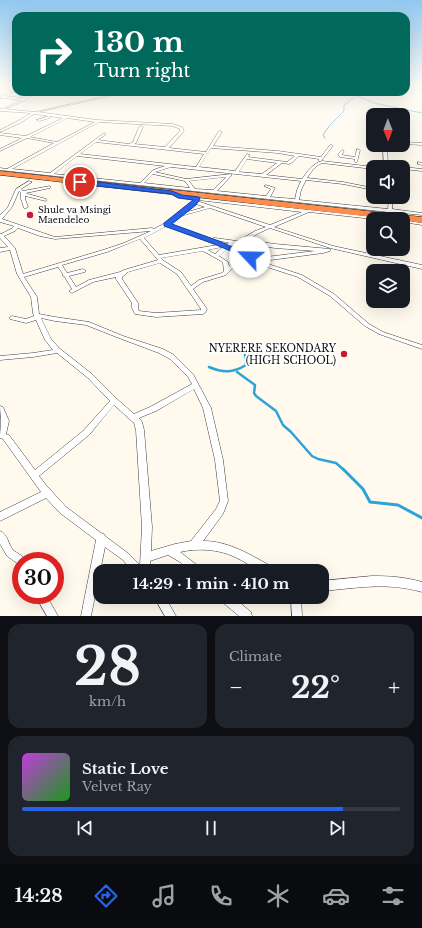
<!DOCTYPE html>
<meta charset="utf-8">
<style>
:root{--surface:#171b24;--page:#20242c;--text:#f1f3f6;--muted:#9ea1a6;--line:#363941;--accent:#2563eb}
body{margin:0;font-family:"Libre Baskerville",serif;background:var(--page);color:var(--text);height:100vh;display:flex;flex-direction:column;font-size:15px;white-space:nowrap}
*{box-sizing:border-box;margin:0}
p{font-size:13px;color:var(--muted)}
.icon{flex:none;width:22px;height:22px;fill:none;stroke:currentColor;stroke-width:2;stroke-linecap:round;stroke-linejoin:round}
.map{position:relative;height:616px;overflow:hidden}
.panel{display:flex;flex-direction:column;gap:8px;padding:8px;background:#0d0f14;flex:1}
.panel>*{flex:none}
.guide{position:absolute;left:12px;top:12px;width:398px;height:84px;border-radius:12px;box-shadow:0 4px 16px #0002;background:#00695c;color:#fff;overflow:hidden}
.needle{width:26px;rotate:179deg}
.fabs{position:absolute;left:366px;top:108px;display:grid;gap:8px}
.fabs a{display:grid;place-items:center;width:44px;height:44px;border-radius:8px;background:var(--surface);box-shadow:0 4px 16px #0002;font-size:20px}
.speed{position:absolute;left:12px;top:552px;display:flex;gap:8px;font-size:20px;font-weight:700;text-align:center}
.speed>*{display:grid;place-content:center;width:52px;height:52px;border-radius:50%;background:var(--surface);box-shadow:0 4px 16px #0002;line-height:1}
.speed .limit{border:6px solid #d22;background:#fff;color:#111}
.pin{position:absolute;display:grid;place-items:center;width:34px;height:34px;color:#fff;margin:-17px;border:2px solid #fff;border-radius:50%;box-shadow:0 1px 4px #0007}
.me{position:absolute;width:44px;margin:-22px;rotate:294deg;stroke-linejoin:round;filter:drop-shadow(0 0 3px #0008)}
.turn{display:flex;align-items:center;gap:14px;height:84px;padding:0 16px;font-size:18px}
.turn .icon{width:52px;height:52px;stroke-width:2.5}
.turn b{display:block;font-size:28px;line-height:34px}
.big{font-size:30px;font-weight:800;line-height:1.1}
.panel .widget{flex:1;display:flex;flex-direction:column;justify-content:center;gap:6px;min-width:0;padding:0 14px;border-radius:12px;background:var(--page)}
.panel .dial{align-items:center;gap:0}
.dial b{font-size:52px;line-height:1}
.song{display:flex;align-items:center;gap:12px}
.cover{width:48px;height:48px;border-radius:6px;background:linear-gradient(135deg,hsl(290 70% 55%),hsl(120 70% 35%))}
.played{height:4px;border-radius:2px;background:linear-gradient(90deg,var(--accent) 85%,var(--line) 85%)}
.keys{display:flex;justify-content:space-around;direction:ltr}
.heat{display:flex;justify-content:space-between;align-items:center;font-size:22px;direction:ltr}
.panel .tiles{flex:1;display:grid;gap:8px;grid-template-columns:1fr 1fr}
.widget:last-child{grid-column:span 2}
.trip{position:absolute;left:93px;top:564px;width:236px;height:40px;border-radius:12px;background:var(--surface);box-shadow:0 4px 16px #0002;font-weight:800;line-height:40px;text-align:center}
.menu{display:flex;height:64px;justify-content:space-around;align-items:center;background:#090b0e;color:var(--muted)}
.menu .icon{width:28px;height:28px}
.menu .active{color:var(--accent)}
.menu b{font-size:18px;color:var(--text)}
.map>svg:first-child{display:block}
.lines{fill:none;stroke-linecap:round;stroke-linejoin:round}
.stream-far2{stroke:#2ea3d8;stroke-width:1}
.stream-far1{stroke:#2ea3d8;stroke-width:2.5}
.stream{stroke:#2ea3d8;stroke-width:3}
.street-casing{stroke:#404040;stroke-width:1}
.highway-casing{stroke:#1e1e1e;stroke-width:1}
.street{fill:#fff;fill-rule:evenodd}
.highway{fill:#ff8d4b;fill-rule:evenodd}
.route{fill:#2563eb;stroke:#184099}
.poi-dot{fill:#c81a32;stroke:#fff;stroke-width:1.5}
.labels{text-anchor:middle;stroke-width:4;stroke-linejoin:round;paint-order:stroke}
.far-poi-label{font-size:9px;fill:#0d0d0d;stroke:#fff;text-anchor:start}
.poi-label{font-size:10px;fill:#0d0d0d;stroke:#fff;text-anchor:end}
</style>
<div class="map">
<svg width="422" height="616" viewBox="0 0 422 616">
<rect width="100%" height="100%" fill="#fffaed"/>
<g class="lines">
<path class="stream-far2" d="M347 92 374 103 422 113
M325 138 323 135 330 125 344 111V105L355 97"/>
<path class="stream-far1" d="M209 367C223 373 233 373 246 365L245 354
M237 372 255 385 254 393 256 396 276 411 283 425 291 432 312 456 318 459 336 463 344 470"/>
<path class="stream" d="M343 469 363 489 370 502 398 505 422 518"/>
<g class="street-casing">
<path id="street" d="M4 85H6L8 91 17 92 8 93 4 96 24 98 30 93 29 92H52L51 93H34L26 100 5 109 35 112 106 96 87 92 107 94 108 95 123 92H128L38 112 97 120 173 124 182 127 184 131 169 148 206 152 219 131H220L222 132 213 146 278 151 321 157 330 145H332V147L321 161H319V159L299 156 293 162 289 164 282 163 266 175 302 179C308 171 312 164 322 161L374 167 373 169 322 163C315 166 311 172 307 178L343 182 373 188V190L343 184 306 180 301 190 299 200 388 209 389 197H393L392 209 422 213V215L392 212 390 213 388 212 0 170V168L7 169 54 143 27 138 0 151V149L22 138 0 135V133L26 136 63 118 34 114 20 123 0 132V130L18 121 31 113 0 111V109H3L22 100 3 98 0 99 5 91ZM67 118 95 122 57 142 30 137ZM99 122 173 126 180 129V131L165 147 134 144 136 143 143 127 141 126 139 127 133 142 129 144 98 140 105 135 106 134 104 133 50 173 12 169ZM96 142 204 154 196 167 80 154ZM211 148 278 153 295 156 287 162 248 157 250 155 247 154 235 171 199 167ZM77 156 165 166 153 170 140 183 54 174ZM247 159 277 163 262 174 239 172ZM171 167 301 181 297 190 295 199 270 197 275 188 266 185 264 186 271 189 266 196 217 191 231 176V174L186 179 155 172ZM153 174 185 181 190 188 144 183ZM226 177 213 190 195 189 189 181Z
M406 87H422V89H406Z
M368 92H384L383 93Z
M49 116 50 118 39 121 37 120Z
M403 142 422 143V145L403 144Z
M383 145H387L388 167H384Z
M357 149 360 150 357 162H355V159L340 157 338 154 342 150 344 151 342 154V155L355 157Z
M418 162 422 163V165L418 164Z
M402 167H403L422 169V171L403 169Z
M29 181 32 182 21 189 23 191 50 186V188L26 193 28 194 46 199V201L25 196V199L28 207 26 208H24L21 199V193L19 191 12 207 2 219 49 235 55 237 152 228 154 229C167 222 186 212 194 200L170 194V192H172L189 197 385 218V219H373L309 212 274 227 333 246 422 265V269L330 248 270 228 259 233 247 240 275 244 330 249V251L323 253 263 261 271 265 302 275 334 294 369 324 383 332 422 345V349L379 334 365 326 330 296 298 277 267 267 242 254V259L226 275 203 282 193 289 207 309 205 313 203 314 156 317 135 314 132 308V303L116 279V277L93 282 72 293 69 291 72 289 64 276 62 275 63 274 58 267 24 277 37 297 39 314 55 317 89 322 123 336 163 349 174 355 193 374 211 408 223 460 228 501 223 514 203 541C229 541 251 555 274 568L275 571C270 571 264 572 260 570 251 567 244 561 235 557 218 549 198 548 180 552L201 568 202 571H189L180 562 168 555 150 561V571H132L123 560 105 547 91 616H81L96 540 60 513 46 498 0 521V512L41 492 3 439 0 438C0 433 1 425 1 421 1 416 0 411 0 406L3 407 9 421 6 434 9 435 35 470 83 431 110 401 88 378 57 353 33 357 0 360V356L33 353 53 350 45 340 36 320 26 323 10 319 9 318 12 316 26 319 34 316 33 313 31 297 17 274 10 250 0 252V248L8 247 0 238V234H1L11 229 14 226 0 222V215L8 207 16 189ZM198 200 302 212 270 225 197 201ZM196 204 205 207 187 212ZM210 208 266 227 255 231 240 240 237 241 215 238H213V240L170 224 181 216ZM167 226 217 245 159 255 144 238ZM18 228 40 236 55 239 151 231 124 243 103 250 23 274 15 248 4 236 15 231ZM140 239 158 260 124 270 120 272 89 280 76 287 69 276 85 272 86 271 83 269 67 273 62 265 107 252ZM214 240H215L230 243 225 244ZM242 243 275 248 315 251 258 258 241 250 230 246ZM222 247H223L215 254 208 250ZM228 249 237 252V258L229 266 228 262 219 256ZM203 251 221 261 223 263 224 271 222 273 199 280 191 286 181 272 164 261 161 258ZM160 263 177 274 201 309V310L156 313 139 311 138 308V303L122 279V277L128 272ZM41 318 55 321 86 325 119 338 159 353 170 359 188 377 192 384 150 407 134 414 117 399 92 374 59 348 51 339ZM194 389 203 408 215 460 220 501 216 509 191 541 175 544 151 551 152 527 144 430 142 422 139 418 156 411ZM114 405 134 423 136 430 142 527 140 565 129 554 105 536 104 534 101 533 66 507 46 485 39 476 89 435Z
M403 220 422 223V225L403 222Z
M0 531C8 534 8 544 13 550 18 554 23 555 26 561H21V566L7 556 0 544Z
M372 576C390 576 405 577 422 582V592C386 582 358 588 322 591V581Z
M35 595H46L58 616H47Z
M154 597H165L176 616H165Z
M220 597H233L251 612 252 616H239L221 601Z
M291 597H301L302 616H292Z"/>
</g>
<g class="highway-casing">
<path id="highway" d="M0 171 422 217V223L403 220V219H390L0 175Z"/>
</g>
<use href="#street" class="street"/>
<use href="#highway" class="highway"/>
</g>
<linearGradient id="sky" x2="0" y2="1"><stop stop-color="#90c8f0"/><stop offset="0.5" stop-color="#fffdf7"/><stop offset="1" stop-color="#fffdf7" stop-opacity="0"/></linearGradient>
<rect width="422" height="171" fill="url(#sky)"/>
<path class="route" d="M80 180 172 191 182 195 199 197 200 199 196 205 172 224 219 241 254 257 250 259 247 258 214 244 164 226V223L193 200 178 198 171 194 78 184 77 182Z"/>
<g class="poi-dot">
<circle cx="30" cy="215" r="4"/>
<circle cx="344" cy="354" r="4"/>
</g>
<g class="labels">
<g class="far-poi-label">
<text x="38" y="213">Shule ya Msingi<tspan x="38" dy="10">Maendeleo</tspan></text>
</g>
<g class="poi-label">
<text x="336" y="352">NYERERE SEKONDARY<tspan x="336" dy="12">(HIGH SCHOOL)</tspan></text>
</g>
</g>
</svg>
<div class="fabs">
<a><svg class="needle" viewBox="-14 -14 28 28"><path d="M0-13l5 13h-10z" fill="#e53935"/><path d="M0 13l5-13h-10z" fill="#9ea1a6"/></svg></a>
<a><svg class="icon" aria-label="sound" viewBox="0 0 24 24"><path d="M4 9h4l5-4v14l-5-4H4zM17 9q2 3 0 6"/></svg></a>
<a><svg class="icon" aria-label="search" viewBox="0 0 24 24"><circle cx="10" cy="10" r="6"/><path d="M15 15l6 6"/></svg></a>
<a><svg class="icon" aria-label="layers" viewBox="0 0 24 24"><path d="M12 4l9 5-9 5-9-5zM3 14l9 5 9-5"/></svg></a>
</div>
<div class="speed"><div class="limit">30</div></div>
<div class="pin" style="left:80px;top:182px;background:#d93025"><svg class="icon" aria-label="arrive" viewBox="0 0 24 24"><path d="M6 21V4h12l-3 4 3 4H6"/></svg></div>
<svg class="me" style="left:250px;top:257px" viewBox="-20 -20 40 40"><circle r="19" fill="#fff"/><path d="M0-13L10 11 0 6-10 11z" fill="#2563eb"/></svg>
<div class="trip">14:29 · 1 min · 410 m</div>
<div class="guide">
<div class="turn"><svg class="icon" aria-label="right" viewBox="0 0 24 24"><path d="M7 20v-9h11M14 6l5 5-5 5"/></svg><div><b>130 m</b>Turn right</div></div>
</div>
</div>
<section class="panel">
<div class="tiles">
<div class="widget dial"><b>28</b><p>km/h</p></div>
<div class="widget"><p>Climate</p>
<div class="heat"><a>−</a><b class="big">22°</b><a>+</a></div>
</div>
<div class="widget">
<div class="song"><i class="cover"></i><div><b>Static Love</b><p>Velvet Ray</p></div></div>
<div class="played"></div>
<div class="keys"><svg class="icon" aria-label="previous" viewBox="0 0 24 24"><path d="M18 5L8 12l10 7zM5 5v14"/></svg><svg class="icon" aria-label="pause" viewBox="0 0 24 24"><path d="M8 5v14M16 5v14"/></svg><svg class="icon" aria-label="next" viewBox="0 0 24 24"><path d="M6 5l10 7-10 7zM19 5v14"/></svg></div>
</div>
</div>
</section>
<nav class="menu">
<b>14:28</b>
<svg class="icon active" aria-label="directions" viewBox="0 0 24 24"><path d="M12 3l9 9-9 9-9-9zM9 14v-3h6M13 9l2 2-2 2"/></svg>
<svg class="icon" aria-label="music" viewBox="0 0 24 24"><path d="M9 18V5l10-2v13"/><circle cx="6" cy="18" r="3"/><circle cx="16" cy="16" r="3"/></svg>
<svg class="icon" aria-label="phone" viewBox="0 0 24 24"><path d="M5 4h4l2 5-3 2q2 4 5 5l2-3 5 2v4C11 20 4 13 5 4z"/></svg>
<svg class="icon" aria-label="climate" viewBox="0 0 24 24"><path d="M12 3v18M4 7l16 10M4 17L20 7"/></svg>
<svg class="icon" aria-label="car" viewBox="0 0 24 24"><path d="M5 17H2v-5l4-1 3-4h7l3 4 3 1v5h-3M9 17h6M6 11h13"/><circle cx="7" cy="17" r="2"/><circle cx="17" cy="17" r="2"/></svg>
<svg class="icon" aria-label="filters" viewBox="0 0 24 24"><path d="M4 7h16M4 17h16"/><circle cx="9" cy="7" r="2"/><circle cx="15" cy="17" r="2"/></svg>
</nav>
